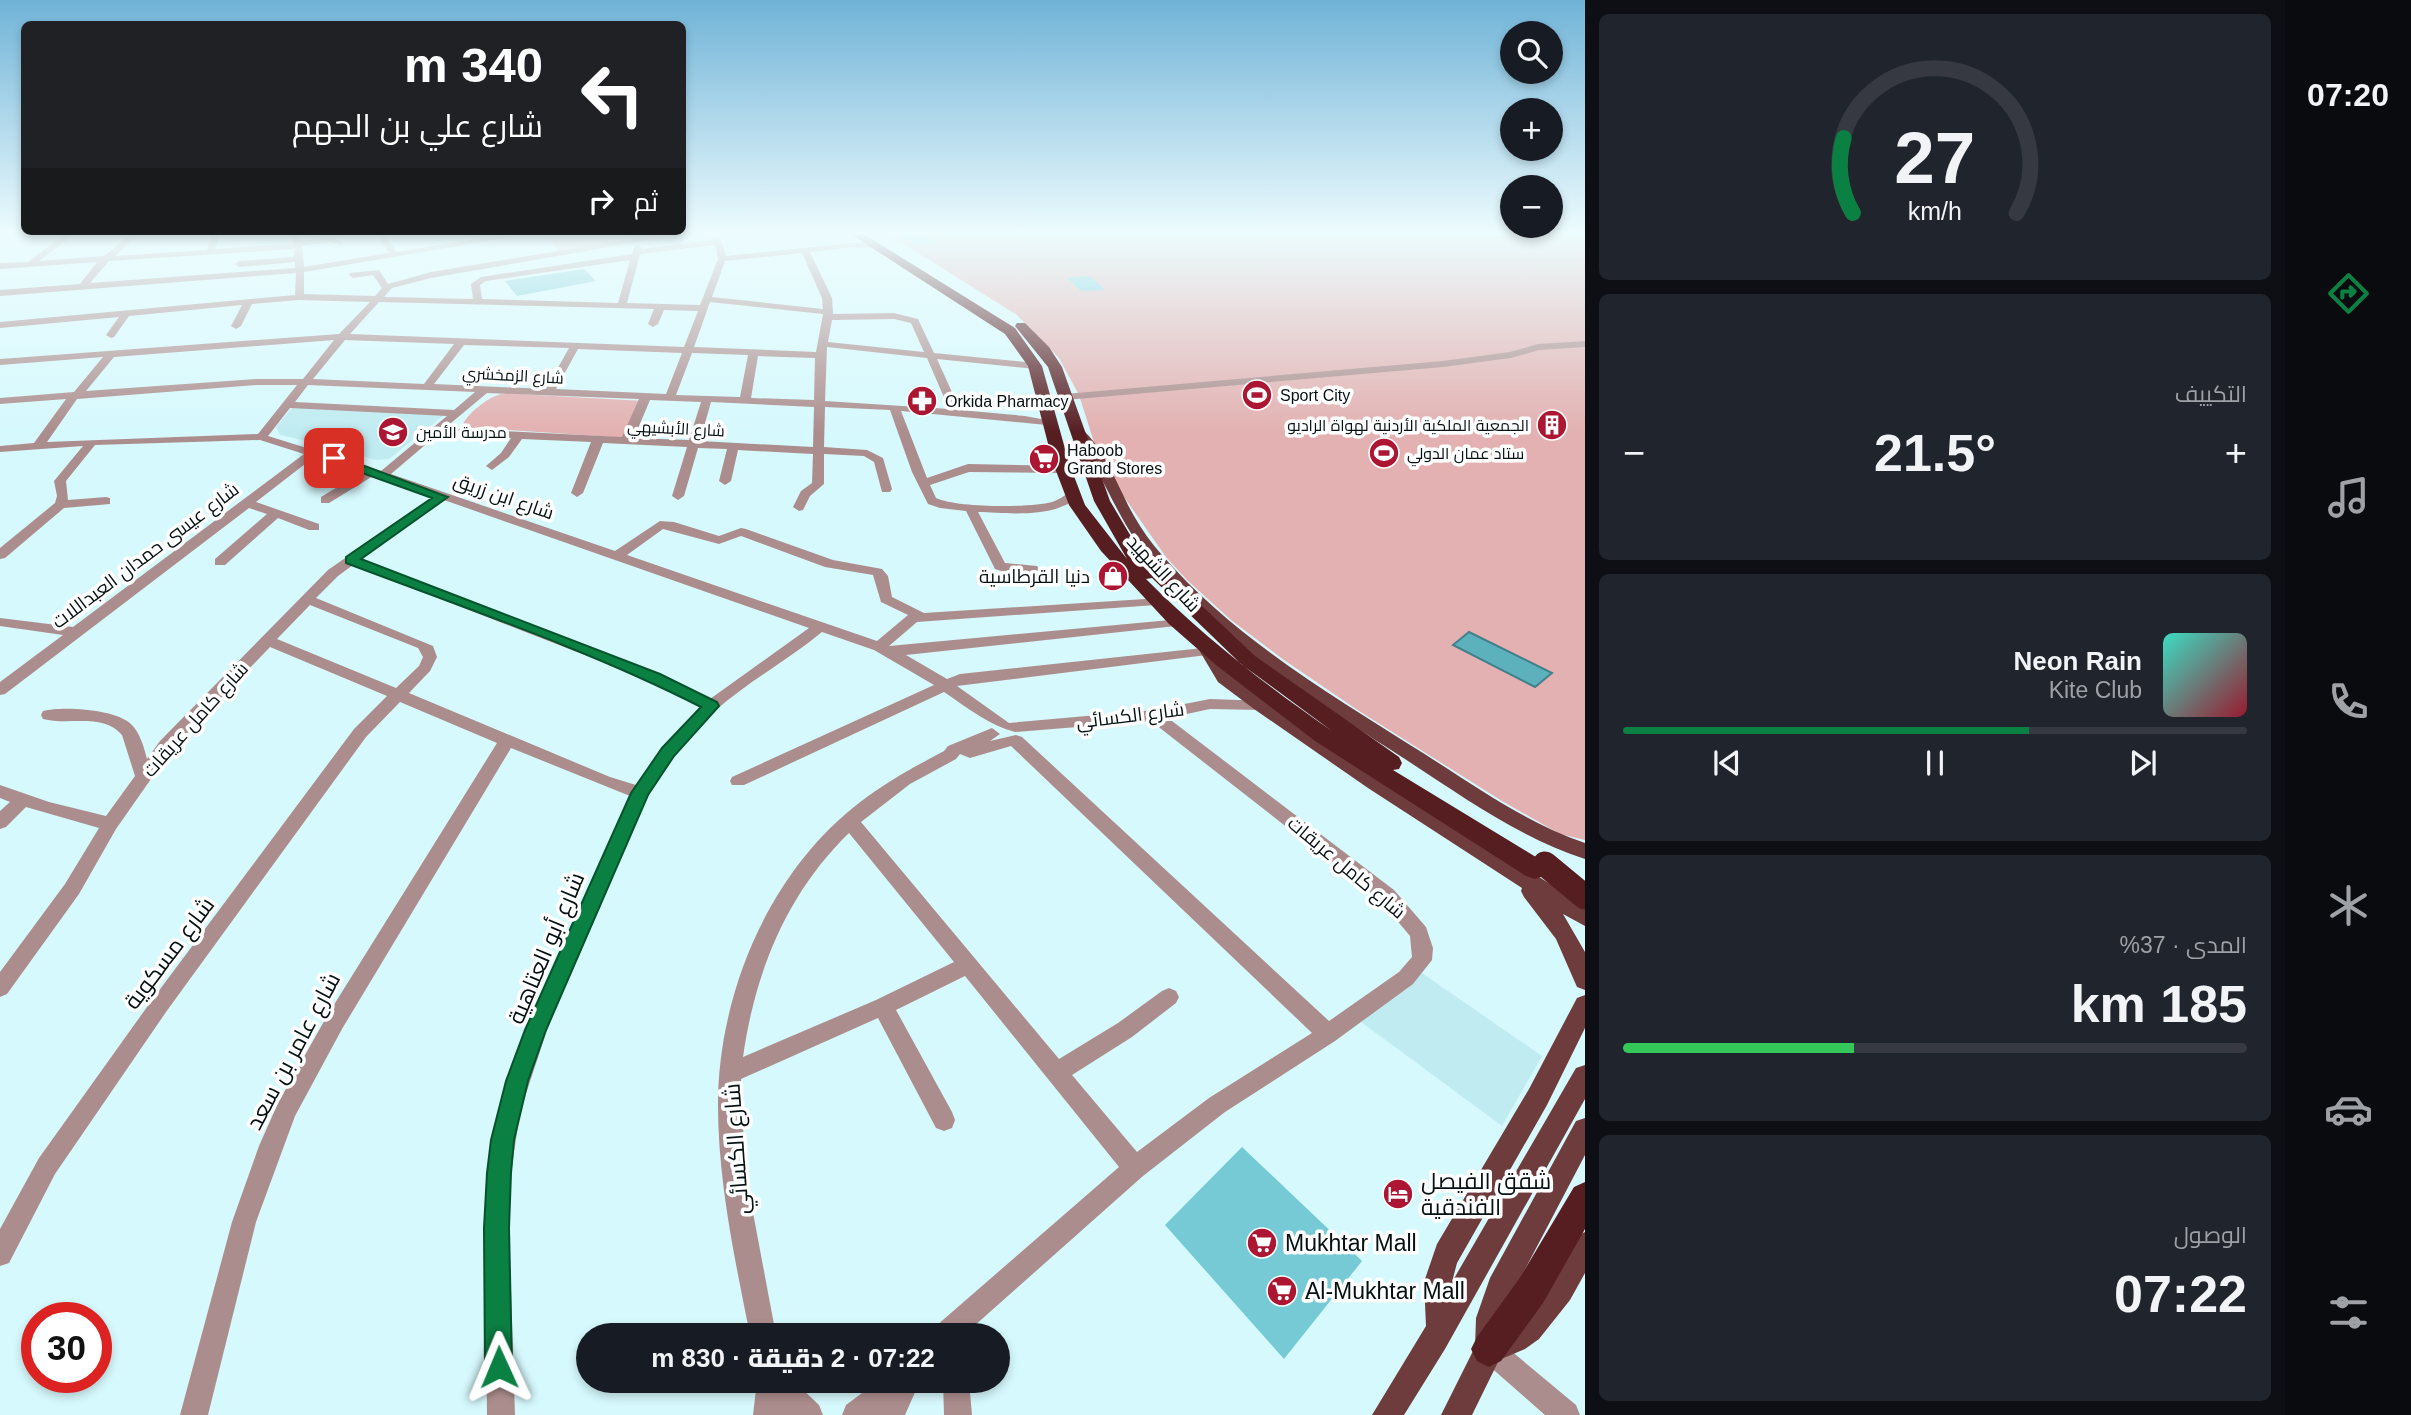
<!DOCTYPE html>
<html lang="ar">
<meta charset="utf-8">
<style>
:root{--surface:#171b24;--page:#20242c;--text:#f1f3f6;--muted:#9ea1a6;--line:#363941;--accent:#0b8043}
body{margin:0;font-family:Arial,Cairo,sans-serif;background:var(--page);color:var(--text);direction:rtl;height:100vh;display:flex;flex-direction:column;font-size:26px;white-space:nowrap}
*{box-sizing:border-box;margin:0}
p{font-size:23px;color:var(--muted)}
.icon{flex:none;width:38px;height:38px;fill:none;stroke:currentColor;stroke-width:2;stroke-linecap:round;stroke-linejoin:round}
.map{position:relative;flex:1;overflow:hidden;direction:ltr}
.side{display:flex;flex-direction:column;gap:14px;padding:14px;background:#0d0f14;width:700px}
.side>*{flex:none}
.top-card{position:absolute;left:21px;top:21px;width:665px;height:214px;border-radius:10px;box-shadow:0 4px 10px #0003;direction:rtl;background:#202124;color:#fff;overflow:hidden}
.controls{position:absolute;left:1500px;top:21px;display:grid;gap:14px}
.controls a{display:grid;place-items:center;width:63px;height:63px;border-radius:50%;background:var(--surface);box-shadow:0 4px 10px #0003;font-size:35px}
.speed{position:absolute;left:21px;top:1302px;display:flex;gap:14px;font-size:35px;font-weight:700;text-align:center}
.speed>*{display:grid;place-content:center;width:91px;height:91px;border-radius:50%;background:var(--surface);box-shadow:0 4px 10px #0003;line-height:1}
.speed .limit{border:10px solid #d22;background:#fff;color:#111}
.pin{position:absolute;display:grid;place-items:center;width:60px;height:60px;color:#fff;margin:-30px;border-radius:14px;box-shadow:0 4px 10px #0006}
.me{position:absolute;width:77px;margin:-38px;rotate:359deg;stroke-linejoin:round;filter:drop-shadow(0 0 5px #0008)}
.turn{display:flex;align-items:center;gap:24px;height:147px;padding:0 28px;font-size:32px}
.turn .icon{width:91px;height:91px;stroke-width:2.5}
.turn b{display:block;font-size:49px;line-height:60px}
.then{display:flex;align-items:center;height:66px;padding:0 28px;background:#0003;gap:14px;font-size:26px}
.big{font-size:52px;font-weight:800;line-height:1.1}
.side .card{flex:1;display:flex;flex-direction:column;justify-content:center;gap:10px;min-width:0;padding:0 24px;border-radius:10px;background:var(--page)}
.side .dial{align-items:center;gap:0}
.dial svg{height:182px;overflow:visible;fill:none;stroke:var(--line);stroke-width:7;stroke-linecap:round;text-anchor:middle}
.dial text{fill:var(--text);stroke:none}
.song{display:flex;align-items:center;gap:21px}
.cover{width:84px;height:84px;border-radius:10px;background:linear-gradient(135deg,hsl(170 70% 55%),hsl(350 70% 35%))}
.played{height:7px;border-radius:4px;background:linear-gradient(90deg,var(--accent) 65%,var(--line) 65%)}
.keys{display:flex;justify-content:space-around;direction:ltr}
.heat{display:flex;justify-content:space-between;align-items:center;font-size:38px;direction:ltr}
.charge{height:10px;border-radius:5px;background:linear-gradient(90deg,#34c759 37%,var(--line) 0)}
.trip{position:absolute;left:576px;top:1323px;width:434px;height:70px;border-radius:35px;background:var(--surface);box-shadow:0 4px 10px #0003;font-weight:800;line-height:70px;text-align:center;direction:rtl}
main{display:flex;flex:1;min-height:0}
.tab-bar{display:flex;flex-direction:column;width:126px;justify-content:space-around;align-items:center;background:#090b0e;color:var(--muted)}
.tab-bar .icon{width:49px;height:49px}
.tab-bar .active{color:var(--accent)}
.tab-bar b{font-size:32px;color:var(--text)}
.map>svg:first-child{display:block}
.built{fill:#c0ecf1}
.green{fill:#e3b1b1}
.water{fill:#5cb1bd;stroke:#42818a;stroke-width:2}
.building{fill:#75cad5}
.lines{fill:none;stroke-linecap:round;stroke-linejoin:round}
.minor{fill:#ac8d8d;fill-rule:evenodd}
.major{fill:#6f3c3d;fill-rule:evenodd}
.highway{fill:#571e22;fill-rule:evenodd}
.highway-bridge{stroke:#571e22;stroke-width:25}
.route{fill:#0b8043;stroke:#07532c;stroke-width:2}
.labels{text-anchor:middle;stroke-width:7;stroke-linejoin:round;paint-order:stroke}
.far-street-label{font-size:16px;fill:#061113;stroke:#fff}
.far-poi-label{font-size:16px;fill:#061113;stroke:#fff;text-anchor:start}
.street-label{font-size:19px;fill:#061113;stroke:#fff}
.poi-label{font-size:19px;fill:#061113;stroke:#fff;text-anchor:end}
.near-street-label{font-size:23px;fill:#061113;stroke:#fff}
.near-poi-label{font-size:23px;fill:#061113;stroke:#fff;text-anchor:start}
</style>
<main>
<nav class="tab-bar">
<b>07:20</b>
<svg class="icon active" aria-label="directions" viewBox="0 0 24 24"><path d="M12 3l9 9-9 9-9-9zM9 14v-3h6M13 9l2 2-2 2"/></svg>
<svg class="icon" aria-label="music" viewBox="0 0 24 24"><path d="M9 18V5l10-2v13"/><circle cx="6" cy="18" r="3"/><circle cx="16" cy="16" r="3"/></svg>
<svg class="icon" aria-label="phone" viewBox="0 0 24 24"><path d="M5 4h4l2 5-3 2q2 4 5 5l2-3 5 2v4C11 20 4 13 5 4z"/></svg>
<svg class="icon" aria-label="climate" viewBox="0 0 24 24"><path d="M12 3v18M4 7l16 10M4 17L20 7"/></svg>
<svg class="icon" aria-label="car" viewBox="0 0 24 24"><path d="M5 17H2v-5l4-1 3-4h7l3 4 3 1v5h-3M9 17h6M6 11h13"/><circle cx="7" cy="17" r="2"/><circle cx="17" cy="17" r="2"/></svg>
<svg class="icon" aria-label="filters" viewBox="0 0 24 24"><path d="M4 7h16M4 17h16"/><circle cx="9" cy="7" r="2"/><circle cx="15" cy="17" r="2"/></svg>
</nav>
<section class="side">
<div class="card dial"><svg viewBox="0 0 100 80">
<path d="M14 69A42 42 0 1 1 86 69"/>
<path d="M14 69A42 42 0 0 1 10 36" stroke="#0b8043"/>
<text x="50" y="56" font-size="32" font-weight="700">27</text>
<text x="50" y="72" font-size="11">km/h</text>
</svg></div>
<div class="card"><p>التكييف</p>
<div class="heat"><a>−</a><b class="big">21.5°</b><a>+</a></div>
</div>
<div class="card">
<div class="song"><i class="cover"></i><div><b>Neon Rain</b><p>Kite Club</p></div></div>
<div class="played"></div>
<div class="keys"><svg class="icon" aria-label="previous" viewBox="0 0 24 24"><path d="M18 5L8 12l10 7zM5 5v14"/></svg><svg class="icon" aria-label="pause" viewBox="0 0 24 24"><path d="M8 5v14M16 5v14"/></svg><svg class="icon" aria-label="next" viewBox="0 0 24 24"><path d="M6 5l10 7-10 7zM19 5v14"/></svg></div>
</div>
<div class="card"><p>المدى · 37%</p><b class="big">185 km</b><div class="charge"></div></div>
<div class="card"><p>الوصول</p><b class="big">07:22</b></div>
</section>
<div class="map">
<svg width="1585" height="1415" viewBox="0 0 1585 1415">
<rect width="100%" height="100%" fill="#d6f9fd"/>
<path class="built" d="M293 407 444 415 389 459 375 460 342 449 280 435 276 427Z
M1422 973 1542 1056 1502 1126 1361 1022Z"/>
<path class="green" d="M542 233H668L559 251Z
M881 233H1585V840L1560 834 1502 801 1359 711 1284 660 1231 620 1187 580 1166 557 1101 464 1079 395 1059 358 1017 315 907 246Z
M502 394H517L645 401 629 438 462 427C465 415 489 396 502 394Z"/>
<path class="water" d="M1469 632 1552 673 1535 687 1453 645Z"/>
<path class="building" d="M898 233H920L937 242 919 246Z
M584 269 596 281 517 296 505 281Z
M1090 276 1105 290 1081 291 1067 278Z
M1242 1147 1362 1261 1284 1359 1165 1225Z"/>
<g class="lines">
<path class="minor" d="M66 233H76L39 261 104 256 132 233H141L115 256 207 250 212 233H220L215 249 293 244 292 233H300L301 241 331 237 345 243 341 245 330 242 302 246 304 267 389 253 375 233H383L397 252 513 233H535L304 272V294L375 296 382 288 373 275 353 278 349 275 350 273 379 270 388 284 431 272 668 233H689L431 278 392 288 384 297 473 299 471 284 481 277 632 254 634 247 638 245 642 249 712 240 708 233H716L722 242 726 256 853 243 880 244 881 246 877 248 853 247 810 252 832 298 833 314 894 313 918 319 934 353 1035 363 1040 366 1035 369 937 359 960 410 1025 416 1057 422V426L901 411 927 478 968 464 1069 466 1071 469 1065 473 969 472 930 485 936 498C958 508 1029 508 1052 502 1062 499 1067 491 1077 492L1079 495C1058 519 1008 513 978 512L1005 563 1037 566 1039 569 1037 572 1011 574 995 569 966 511 940 508 928 504 912 472 890 410 825 407 824 447 867 450 883 458 892 489 890 492H882L874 462 864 456 824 454V484L810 496 803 510 799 511 793 507 801 491 812 483 813 454 738 450 731 481 725 485 719 481 727 449 698 448 684 496 678 500 672 496 687 447 603 443 583 493 577 497 571 493 591 442 522 439 509 457 492 470 486 466 501 453 511 438 438 434 391 474 615 551 660 521 674 522 719 536 741 528 746 529 833 560 882 569 888 576 892 597 924 613 1161 598 1163 601 1161 604 1156 605 917 622 889 646 1181 619 1183 622 1181 625 1176 626 906 655 947 679 960 674 1212 647 1214 650 1212 653 1207 655 957 686 1009 723 1154 710 1210 699 1266 701 1268 705 1266 709 1260 710 1210 709 1168 718 1394 890 1426 927 1433 948 1432 960 1413 984 1335 1041 1225 1112 1143 1176 964 1335H932L936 1326 1119 1167 965 976 896 1010 952 1112 955 1120 952 1128 944 1131 936 1128 878 1018 741 1079 745 1170 776 1335H750C735 1260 718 1182 718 1105 718 994 769 872 859 803 886 782 914 767 944 751L948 746 992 728 1000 734 990 741 1016 735 1022 737 1329 1021 1399 972 1412 957 1410 936 1380 900 1151 721 1015 732C989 725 969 709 944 692L744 785H732L730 781 732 777 934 685 874 650 822 632C788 660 749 681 716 710 689 734 668 764 648 795L547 1030 520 1112 511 1173 509 1228 515 1415H487L485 1228 487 1173 498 1112 525 1030 630 796 511 748 342 1029 295 1116 256 1222 208 1415H180L232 1222 259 1146 278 1103 327 1016 497 743 400 702 366 737 166 1012 55 1174 9 1263 0 1266V1229L39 1158 152 1000 354 729 387 696 270 647 172 749 116 829 79 894 7 994 0 997V972L65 884 99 828 26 807 6 827 0 829V811L10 802 0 798V785L49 802 106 816 135 776 122 735C103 712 69 726 43 719L41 715 43 711C63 706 115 709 131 724 140 733 144 747 147 759L160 741 328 570 433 497 373 476 329 503H321V497L362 472 314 457 256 502 319 524V530H309L278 518 225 565H215V559L267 514 249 508 5 694 0 695V682L63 635 0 626V618L73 627 304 454 260 440 95 445 66 481 68 500 106 497 110 498V504L64 508 5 558 0 559V548L55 503 57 496 54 481 83 446 0 452V446L34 443 66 399 0 404V398L74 392 103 357 0 365V359L339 334 370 302 299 300 252 304 241 326 236 329 231 326 242 305 129 316 114 337 111 338 106 335 119 317 0 328V322L295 295 296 273 0 296V290L80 284 97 262 0 269V263L28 262ZM715 245 718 259 700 305 627 303 640 254ZM294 249V257L239 261 235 264 239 267 295 262V268L90 283 109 261ZM802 253 822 298 823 309 712 297 725 261ZM630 260 618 303 482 299 480 285 486 281ZM379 302 654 309 648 324 653 327 658 324 664 310 698 311 684 347 350 334ZM710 302 823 314 816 352 694 347ZM894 319 911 323 924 352 828 342 832 320ZM334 340 303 379H257L86 391 114 357ZM345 340 454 344 424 384 313 379ZM464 345 569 348 546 389 434 384ZM827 347 927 358 949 409 825 401ZM578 349 682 353 666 394 556 389ZM692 353 748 355 740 397 676 395ZM758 356 815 358 814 400 751 398ZM257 385H297L258 434 47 442 77 399ZM308 385 475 392 454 410 295 402ZM487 393 639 399 622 437 445 428ZM650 400 701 402 689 440 634 438ZM711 402 814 407 813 447 700 441ZM290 408 447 416 381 471 268 436ZM444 500 809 628 710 699 659 674 361 559ZM663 529 719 544 741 536 825 567 873 575 881 602 908 615 877 641 627 555ZM353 565 649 680 700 707 666 743 636 785 610 777 409 693 430 671 437 657 433 646 316 598 338 576ZM310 605 418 648 423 657 419 666 396 688 277 639ZM1011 746 1312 1033 1209 1098 1137 1152 1072 1075 1132 1037 1176 1003 1179 997 1176 991 1169 988 1162 991 1118 1023 1059 1059 861 822 910 784 956 759 960 754 970 758ZM849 833 954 962 876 1000 743 1057C755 972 787 893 849 833Z
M1585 341V347L1539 350 1511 358 1443 367 1065 400 1060 397 1065 394 1443 361 1510 352 1538 344Z
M1489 1336 1498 1340 1576 1405 1580 1415H1545L1480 1358 1476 1349 1480 1340Z
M757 1381H794L819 1405 823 1415H753Z
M878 1381H920L905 1415H842L846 1405Z
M943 1381H969L972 1415H944Z"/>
<path class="major" d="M1078 428C1099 435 1122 496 1134 516 1142 530 1151 543 1162 555 1234 638 1331 695 1423 753 1475 786 1526 823 1585 843V859C1520 838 1465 798 1408 761 1318 703 1224 645 1153 563 1118 524 1104 472 1072 432Z
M1207 645 1213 646 1230 674 1266 701 1382 778 1585 906V926L1563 914 1585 952V990L1577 987 1556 939 1524 897 1521 891 1522 888 1368 788 1254 709 1218 682 1199 650Z
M1585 995V1028L1547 1105 1457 1263 1452 1282 1576 1068 1585 1065V1099L1445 1349 1404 1415H1372L1426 1326 1424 1282 1437 1244 1529 1089 1577 998Z
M1585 1118V1155L1512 1294 1504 1318V1328C1518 1319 1530 1308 1541 1294 1554 1276 1564 1241 1585 1232V1273L1570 1300 1539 1339 1525 1349 1499 1360 1472 1415H1441L1475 1347 1476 1318 1490 1278 1576 1121Z"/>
<path class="highway" d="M849 233H862L1015 328 1042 366 1069 463 1085 505 1127 559 1094 501 1048 367 1015 326 1017 323H1025L1049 347 1062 367 1110 501 1142 555 1149 556 1255 656 1399 757 1402 763 1399 769 1393 770 1544 862 1547 869 1544 876 1535 879 1526 876 1315 741 1216 665 1169 624 1101 551 1069 505 1053 463 1028 366 1005 334ZM1152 578 1241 664 1332 731C1265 685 1203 636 1146 579Z
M1585 1182V1229L1543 1303 1501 1361 1489 1367 1477 1361 1471 1349 1477 1337 1519 1279 1574 1187Z"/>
<path class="highway-bridge" d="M1545 864 1585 897"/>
</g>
<linearGradient id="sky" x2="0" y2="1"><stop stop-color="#70b3d7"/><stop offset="0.54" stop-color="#edfcfe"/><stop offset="1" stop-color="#edfcfe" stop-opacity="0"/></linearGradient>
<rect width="1585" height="432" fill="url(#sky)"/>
<path class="route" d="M329 456H338L448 497 361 559 660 674 717 702 719 706 674 756 648 795 546 1030 528 1081 514 1140 511 1173 509 1228 512 1367 508 1376 499 1380 489 1376 485 1367 484 1228 487 1173 491 1140 506 1081 525 1030 631 793 662 748 701 707C587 649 465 608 346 563V557L432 498 329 461Z"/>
<defs>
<g id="stadium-disc" transform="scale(1.575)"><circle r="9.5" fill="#ac1633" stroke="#fff"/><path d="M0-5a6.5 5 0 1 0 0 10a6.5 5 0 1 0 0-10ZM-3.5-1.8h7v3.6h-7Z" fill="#fff"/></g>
<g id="pharmacy-disc" transform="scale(1.575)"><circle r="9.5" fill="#ac1633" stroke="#fff"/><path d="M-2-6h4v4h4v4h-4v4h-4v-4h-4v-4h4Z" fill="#fff"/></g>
<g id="building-disc" transform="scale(1.575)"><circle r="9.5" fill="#ac1633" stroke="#fff"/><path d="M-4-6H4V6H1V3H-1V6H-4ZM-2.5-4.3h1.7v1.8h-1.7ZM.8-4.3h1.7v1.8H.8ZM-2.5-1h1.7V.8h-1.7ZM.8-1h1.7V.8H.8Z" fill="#fff"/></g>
<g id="school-disc" transform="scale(1.575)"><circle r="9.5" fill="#ac1633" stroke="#fff"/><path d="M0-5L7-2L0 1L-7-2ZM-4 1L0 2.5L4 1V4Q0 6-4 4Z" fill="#fff"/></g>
<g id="supermarket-disc" transform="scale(1.575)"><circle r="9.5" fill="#ac1633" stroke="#fff"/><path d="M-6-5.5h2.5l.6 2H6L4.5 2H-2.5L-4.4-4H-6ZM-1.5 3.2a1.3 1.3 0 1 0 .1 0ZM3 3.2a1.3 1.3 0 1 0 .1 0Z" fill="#fff"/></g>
<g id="shop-disc" transform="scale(1.575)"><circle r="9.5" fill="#ac1633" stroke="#fff"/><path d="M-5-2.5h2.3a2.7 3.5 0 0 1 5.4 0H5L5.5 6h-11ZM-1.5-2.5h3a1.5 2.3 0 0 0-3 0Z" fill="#fff"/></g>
<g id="hotel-disc" transform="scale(1.575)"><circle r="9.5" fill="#ac1633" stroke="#fff"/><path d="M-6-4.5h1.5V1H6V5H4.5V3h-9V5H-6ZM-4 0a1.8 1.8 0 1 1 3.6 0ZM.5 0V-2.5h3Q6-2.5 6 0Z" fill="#fff"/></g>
</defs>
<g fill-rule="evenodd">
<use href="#stadium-disc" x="1257" y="395"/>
<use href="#pharmacy-disc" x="922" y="401"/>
<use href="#building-disc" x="1552" y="425"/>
<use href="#school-disc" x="393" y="432"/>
<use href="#stadium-disc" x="1384" y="453"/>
<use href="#supermarket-disc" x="1044" y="459"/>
<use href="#shop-disc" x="1113" y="576"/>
<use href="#hotel-disc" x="1398" y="1194"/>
<use href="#supermarket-disc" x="1262" y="1243"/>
<use href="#supermarket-disc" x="1282" y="1291"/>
</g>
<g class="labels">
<g class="far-street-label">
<text transform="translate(513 375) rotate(3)" y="6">شارع الزمخشري</text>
<text transform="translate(676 428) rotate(3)" y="6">شارع الأبشيهي</text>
</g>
<g class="far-poi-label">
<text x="1280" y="401">Sport City</text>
<text x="945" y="407">Orkida Pharmacy</text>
<text x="1529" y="431" text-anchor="end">الجمعية الملكية الأردنية لهواة الراديو</text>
<text x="416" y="438">مدرسة الأمين</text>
<text x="1067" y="456">Haboob<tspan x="1067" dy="18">Grand Stores</tspan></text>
<text x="1407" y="459">ستاد عمان الدولي</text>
</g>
<g class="street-label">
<text transform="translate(504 496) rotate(19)" y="7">شارع ابن زريق</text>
<text transform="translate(145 555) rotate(-37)" y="7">شارع عيسى حمدان العبداللات</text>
<text transform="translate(1164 573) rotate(47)" y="7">شارع الشهيد</text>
<text transform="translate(1130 715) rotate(-7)" y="7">شارع الكسائي</text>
<text transform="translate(195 719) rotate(-48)" y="7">شارع كامل عريقات</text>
<text transform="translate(1347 867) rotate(40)" y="7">شارع كامل عريقات</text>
</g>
<g class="poi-label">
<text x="1090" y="583">دنيا القرطاسية</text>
</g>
<g class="near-street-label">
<text transform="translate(546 948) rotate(-67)" y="8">شارع أبو العتاهية</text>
<text transform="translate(169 953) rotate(-53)" y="8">شارع مسكوية</text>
<text transform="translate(293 1051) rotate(-62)" y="8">شارع عامر بن سعد</text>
<text transform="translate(736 1149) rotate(-94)" y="8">شارع الكسائي</text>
</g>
<g class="near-poi-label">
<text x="1421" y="1189">شقق الفيصل<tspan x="1421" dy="26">الفندقية</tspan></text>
<text x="1285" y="1251">Mukhtar Mall</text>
<text x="1305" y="1299">ِAl-Mukhtar Mall</text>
</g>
</g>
</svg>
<div class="controls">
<a><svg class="icon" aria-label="search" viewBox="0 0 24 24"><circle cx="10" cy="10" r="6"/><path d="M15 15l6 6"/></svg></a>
<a>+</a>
<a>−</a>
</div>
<div class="speed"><div class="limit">30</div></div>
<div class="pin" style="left:334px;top:458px;background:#d93025"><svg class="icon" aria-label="arrive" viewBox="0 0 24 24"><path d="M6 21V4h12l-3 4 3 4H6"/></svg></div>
<svg class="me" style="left:499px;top:1367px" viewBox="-20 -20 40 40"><path d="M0-17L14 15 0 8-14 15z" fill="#0b8043" stroke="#fff" stroke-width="4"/></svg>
<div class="trip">07:22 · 2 دقيقة · 830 m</div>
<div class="top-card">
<div class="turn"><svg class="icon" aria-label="left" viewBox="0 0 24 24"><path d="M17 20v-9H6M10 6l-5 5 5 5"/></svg><div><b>340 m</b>شارع علي بن الجهم</div></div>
<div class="then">ثم<svg class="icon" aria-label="right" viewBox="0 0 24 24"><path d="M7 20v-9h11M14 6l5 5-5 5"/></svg></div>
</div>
</div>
</main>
